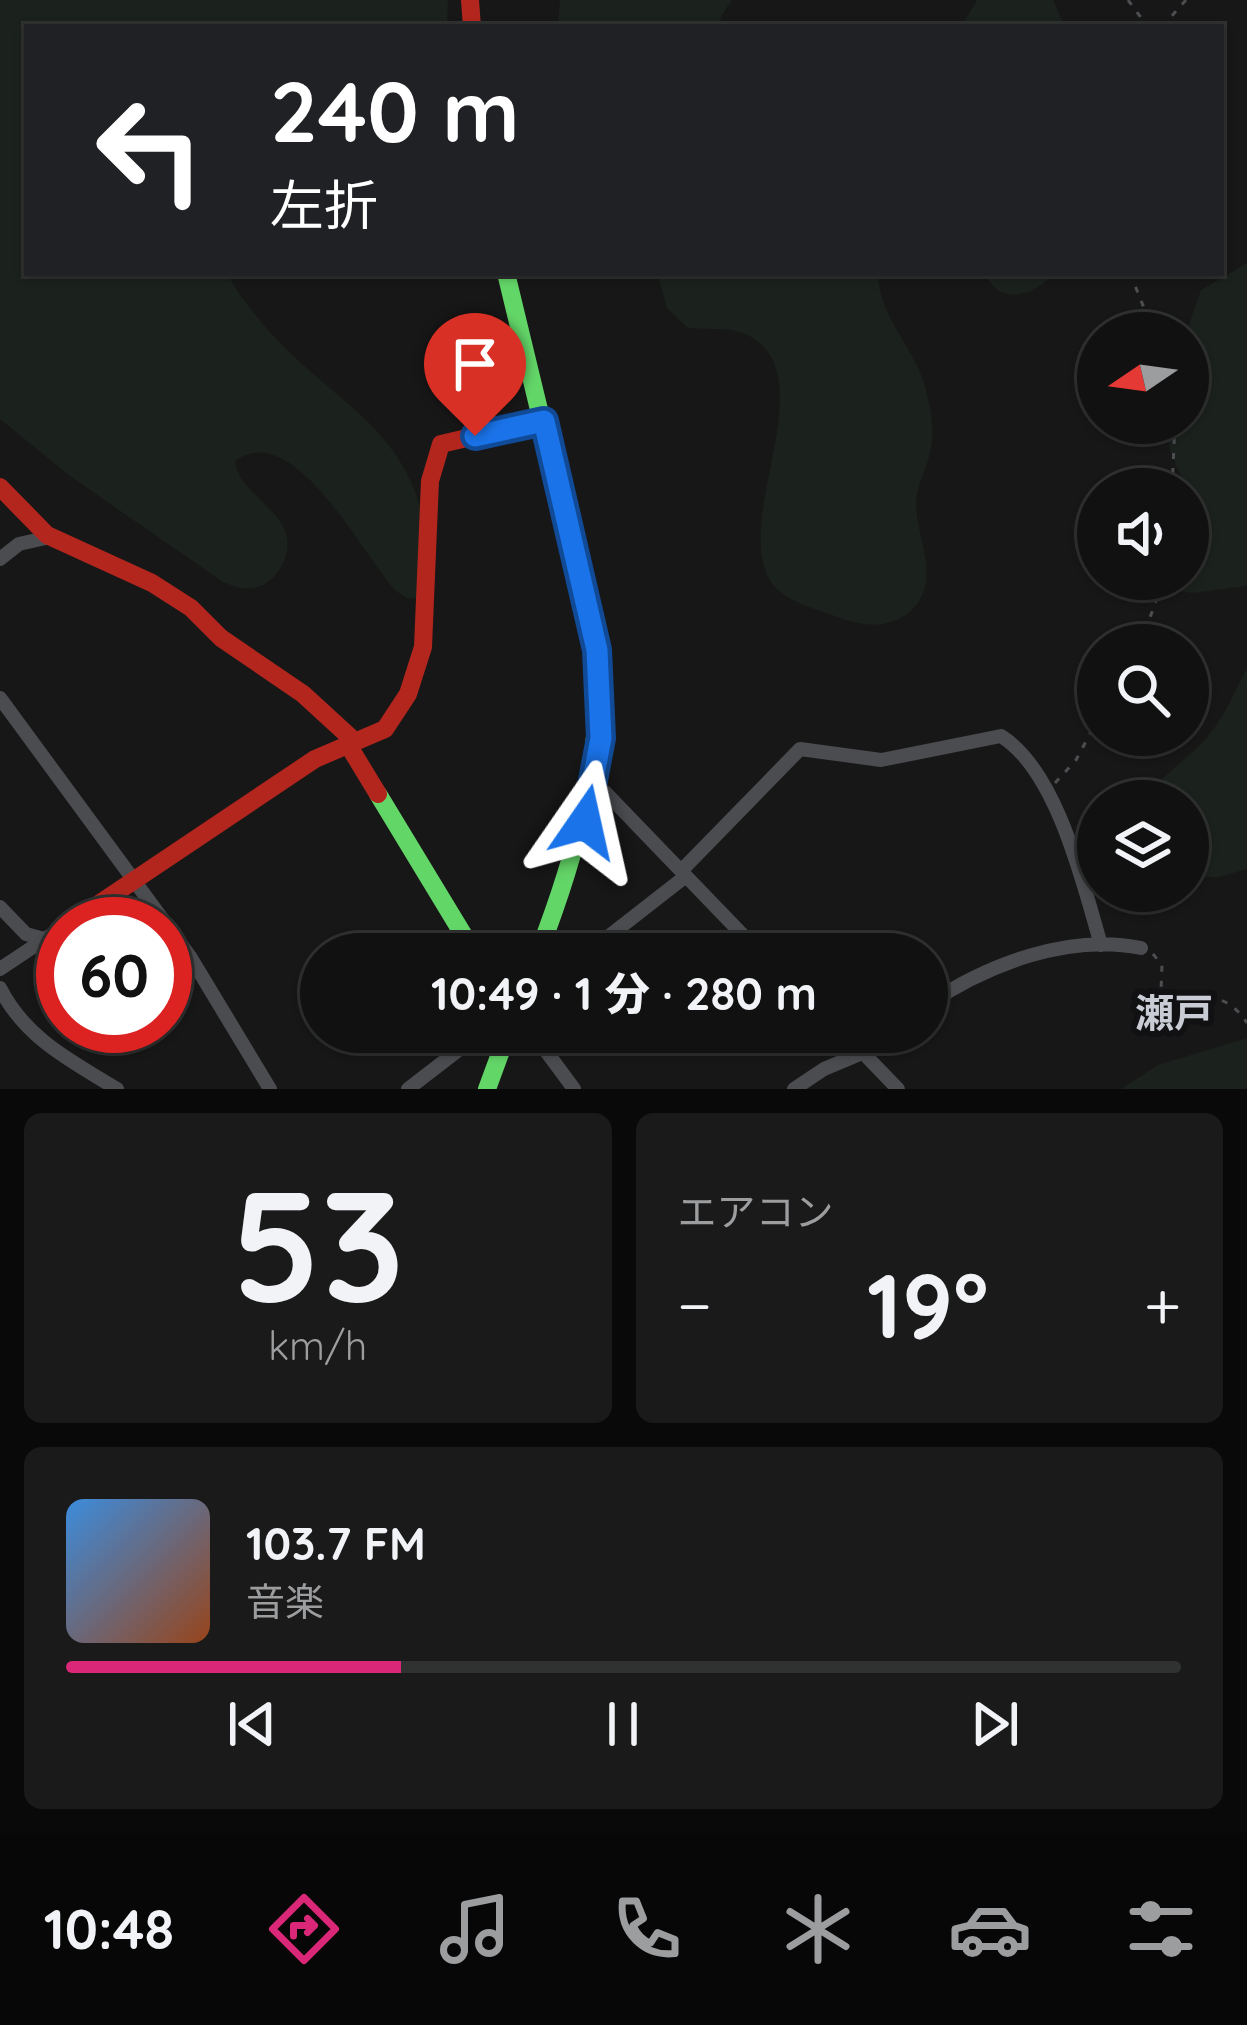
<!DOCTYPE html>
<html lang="ja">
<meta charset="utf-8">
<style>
:root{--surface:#111;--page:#1a1a1a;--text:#f1f3f6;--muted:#9c9d9f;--line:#303131;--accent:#db2777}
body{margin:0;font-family:Quicksand,"Noto Sans JP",sans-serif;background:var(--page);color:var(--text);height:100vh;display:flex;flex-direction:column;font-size:45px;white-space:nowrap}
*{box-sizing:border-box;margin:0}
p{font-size:39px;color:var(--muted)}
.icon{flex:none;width:66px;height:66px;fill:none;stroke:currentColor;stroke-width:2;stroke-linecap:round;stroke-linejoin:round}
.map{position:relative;height:1089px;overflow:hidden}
.drawer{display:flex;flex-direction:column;gap:24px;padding:24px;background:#090909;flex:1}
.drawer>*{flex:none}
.top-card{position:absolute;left:24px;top:24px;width:1200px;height:252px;border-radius:0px;box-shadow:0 3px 9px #0004,0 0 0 3px var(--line);background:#202124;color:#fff;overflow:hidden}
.needle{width:78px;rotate:257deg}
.fabs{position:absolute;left:1077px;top:312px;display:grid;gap:24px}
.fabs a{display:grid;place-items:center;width:132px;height:132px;border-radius:50%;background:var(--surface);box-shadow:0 3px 9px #0004,0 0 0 3px var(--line);font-size:60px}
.speed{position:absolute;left:36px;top:897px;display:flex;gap:24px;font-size:60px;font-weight:700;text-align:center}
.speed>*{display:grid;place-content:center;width:156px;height:156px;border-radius:50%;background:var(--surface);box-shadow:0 3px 9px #0004,0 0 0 3px var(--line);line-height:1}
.speed .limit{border:18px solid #d22;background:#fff;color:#111}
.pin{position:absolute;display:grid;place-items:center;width:102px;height:102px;color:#fff;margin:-123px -51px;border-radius:50% 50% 50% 0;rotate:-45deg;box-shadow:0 0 12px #0007}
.pin .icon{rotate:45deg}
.me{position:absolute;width:132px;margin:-66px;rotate:11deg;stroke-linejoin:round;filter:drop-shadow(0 0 9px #0008)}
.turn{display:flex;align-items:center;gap:42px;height:252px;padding:0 48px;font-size:54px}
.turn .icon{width:156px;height:156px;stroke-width:2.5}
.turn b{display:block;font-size:84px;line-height:102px}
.big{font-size:90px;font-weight:800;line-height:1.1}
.drawer .widget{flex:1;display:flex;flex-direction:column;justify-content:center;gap:18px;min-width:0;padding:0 42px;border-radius:18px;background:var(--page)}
.drawer .dial{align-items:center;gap:0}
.dial b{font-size:156px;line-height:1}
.song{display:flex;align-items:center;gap:36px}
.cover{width:144px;height:144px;border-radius:18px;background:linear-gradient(135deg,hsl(210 70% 55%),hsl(20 70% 35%))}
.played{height:12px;border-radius:6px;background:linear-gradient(90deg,var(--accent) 30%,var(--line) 30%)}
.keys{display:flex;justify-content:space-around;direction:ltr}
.heat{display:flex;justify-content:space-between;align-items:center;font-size:66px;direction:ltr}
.drawer .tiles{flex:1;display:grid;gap:24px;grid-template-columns:1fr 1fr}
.widget:last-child{grid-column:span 2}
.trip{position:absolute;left:300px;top:933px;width:648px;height:120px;border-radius:60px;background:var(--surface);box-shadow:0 3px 9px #0004,0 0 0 3px var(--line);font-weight:800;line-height:120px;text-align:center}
.tabs{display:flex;height:192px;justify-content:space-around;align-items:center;background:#070707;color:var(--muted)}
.tabs .icon{width:84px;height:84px}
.tabs .selected{color:var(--accent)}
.tabs b{font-size:54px;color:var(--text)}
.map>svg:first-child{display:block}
.green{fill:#1b211c}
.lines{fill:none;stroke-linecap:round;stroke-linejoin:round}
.path{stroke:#4d4e52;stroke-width:3;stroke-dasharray:6 9;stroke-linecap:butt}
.street{stroke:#4b4c50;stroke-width:14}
.fast{stroke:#63d668;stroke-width:18}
.jam{stroke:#b3261e;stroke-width:18}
.route-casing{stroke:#114b97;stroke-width:30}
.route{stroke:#1a73e8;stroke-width:21}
.labels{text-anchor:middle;stroke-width:12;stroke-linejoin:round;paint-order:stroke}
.quarter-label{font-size:39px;font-weight:bold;fill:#c9ccd4;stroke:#111113}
</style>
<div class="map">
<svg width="1247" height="1089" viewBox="0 0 1247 1089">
<rect width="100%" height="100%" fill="#171717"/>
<path class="green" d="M0 0H448L447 27H27V273H228C235 291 247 304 259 319 319 395 406 422 424 524 428 546 420 575 418 598H407L396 591C364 558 294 417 235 461 239 500 309 516 281 567 274 579 265 587 251 588 240 589 233 586 223 582L70 476 0 419Z
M560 0H732L721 16 719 27H558Z
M977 0H1053L1065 27H961Z
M1247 263V586L1192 593 1175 590 1171 579H1188C1188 555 1193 526 1190 503 1186 475 1163 455 1169 423H1188L1186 333 1201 290Z
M657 273H878C878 317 916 348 926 390 931 410 935 432 930 453 926 471 916 485 916 505 917 532 931 560 925 587 921 602 911 614 896 620 873 631 849 621 826 613 811 608 789 601 777 589 721 532 834 371 743 333 728 327 704 330 688 328L667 308Z
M985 273H1054C1035 295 1000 308 985 273Z
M1247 668V869L1219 877H1188V801H1146C1159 776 1182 764 1201 744 1222 723 1233 695 1247 668Z
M1247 1038V1089H1121L1158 1065Z"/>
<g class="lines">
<path class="path" d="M1128 0 1148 27
M1162 27 1186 0
M1130 273 1154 333
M1172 489 1175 423
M1140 645 1164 579
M1055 783 1076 760 1098 719
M1153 954 1162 965 1161 991 1166 998C1201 1004 1222 985 1247 1023"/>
<path class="street" d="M0 559 19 544 50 537
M0 698 191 958 270 1089
M593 789 605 792 761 954
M681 871 800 749 881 760 1001 736C1057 771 1083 883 1101 945
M0 907 26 934 44 939
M586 954 686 876
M0 969 63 927
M0 988C25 1038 71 1061 117 1089
M927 1005C986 965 1068 933 1141 948
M532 1032 574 1089
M843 1032 898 1089
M860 1048 886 1032
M408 1089 482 1032
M794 1089 824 1069 862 1053"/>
<path class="fast" d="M506 273 597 650C603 759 577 853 538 954
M378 794 475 954
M487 1089 508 1032"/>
<path class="jam" d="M470 0 472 27
M0 487 47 535 152 583 191 608 221 638 303 694 351 738 347 743 378 794
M69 924 315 759 385 729 408 694 423 647 430 481 441 444 545 420"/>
</g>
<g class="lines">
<g class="route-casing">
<path id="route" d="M475 436 544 421 597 650 601 738 585 822"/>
</g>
<use href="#route" class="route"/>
</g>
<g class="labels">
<g class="quarter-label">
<text x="1174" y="1027">瀬戸</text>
</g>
</g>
</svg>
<div class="fabs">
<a><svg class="needle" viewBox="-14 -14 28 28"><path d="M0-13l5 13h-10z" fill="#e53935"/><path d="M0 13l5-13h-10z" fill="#9c9d9f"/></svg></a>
<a><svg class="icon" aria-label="sound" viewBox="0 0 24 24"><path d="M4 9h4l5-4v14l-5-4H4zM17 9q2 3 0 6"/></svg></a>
<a><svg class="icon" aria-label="search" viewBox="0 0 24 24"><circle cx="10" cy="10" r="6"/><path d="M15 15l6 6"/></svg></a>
<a><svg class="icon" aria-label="layers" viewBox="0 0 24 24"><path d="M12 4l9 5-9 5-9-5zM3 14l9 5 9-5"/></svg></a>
</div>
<div class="speed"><div class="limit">60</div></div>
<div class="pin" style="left:475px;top:436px;background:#d93025"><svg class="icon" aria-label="arrive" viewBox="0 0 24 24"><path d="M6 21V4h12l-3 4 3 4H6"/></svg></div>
<svg class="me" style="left:585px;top:822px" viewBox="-20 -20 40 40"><path d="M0-17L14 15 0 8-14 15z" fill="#1a73e8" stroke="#fff" stroke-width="4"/></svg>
<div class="trip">10:49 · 1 分 · 280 m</div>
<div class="top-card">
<div class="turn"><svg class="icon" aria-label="left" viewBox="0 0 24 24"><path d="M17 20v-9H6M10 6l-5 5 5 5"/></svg><div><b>240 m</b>左折</div></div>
</div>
</div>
<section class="drawer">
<div class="tiles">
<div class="widget dial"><b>53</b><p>km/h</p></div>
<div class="widget"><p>エアコン</p>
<div class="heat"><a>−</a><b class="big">19°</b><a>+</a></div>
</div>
<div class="widget">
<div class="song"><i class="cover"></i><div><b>103.7 FM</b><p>音楽</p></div></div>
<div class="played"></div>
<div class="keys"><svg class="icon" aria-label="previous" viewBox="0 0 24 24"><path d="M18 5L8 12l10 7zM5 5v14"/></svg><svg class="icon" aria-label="pause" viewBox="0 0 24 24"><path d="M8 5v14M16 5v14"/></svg><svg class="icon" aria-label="next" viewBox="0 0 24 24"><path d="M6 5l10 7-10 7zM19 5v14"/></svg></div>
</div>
</div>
</section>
<nav class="tabs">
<b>10:48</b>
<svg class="icon selected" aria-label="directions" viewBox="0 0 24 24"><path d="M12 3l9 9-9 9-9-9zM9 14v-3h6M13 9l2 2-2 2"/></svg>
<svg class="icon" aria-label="music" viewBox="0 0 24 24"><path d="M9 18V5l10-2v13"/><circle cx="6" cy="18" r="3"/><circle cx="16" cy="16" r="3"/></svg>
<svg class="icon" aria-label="phone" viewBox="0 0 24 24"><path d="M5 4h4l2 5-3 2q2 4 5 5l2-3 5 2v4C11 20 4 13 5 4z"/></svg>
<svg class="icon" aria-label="climate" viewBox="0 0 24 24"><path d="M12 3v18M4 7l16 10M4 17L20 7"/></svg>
<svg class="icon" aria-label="car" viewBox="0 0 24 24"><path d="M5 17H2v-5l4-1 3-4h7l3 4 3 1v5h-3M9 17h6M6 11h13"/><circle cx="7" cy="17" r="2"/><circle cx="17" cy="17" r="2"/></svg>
<svg class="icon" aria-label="filters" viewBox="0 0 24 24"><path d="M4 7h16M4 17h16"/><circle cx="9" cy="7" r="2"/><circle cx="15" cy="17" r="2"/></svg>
</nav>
